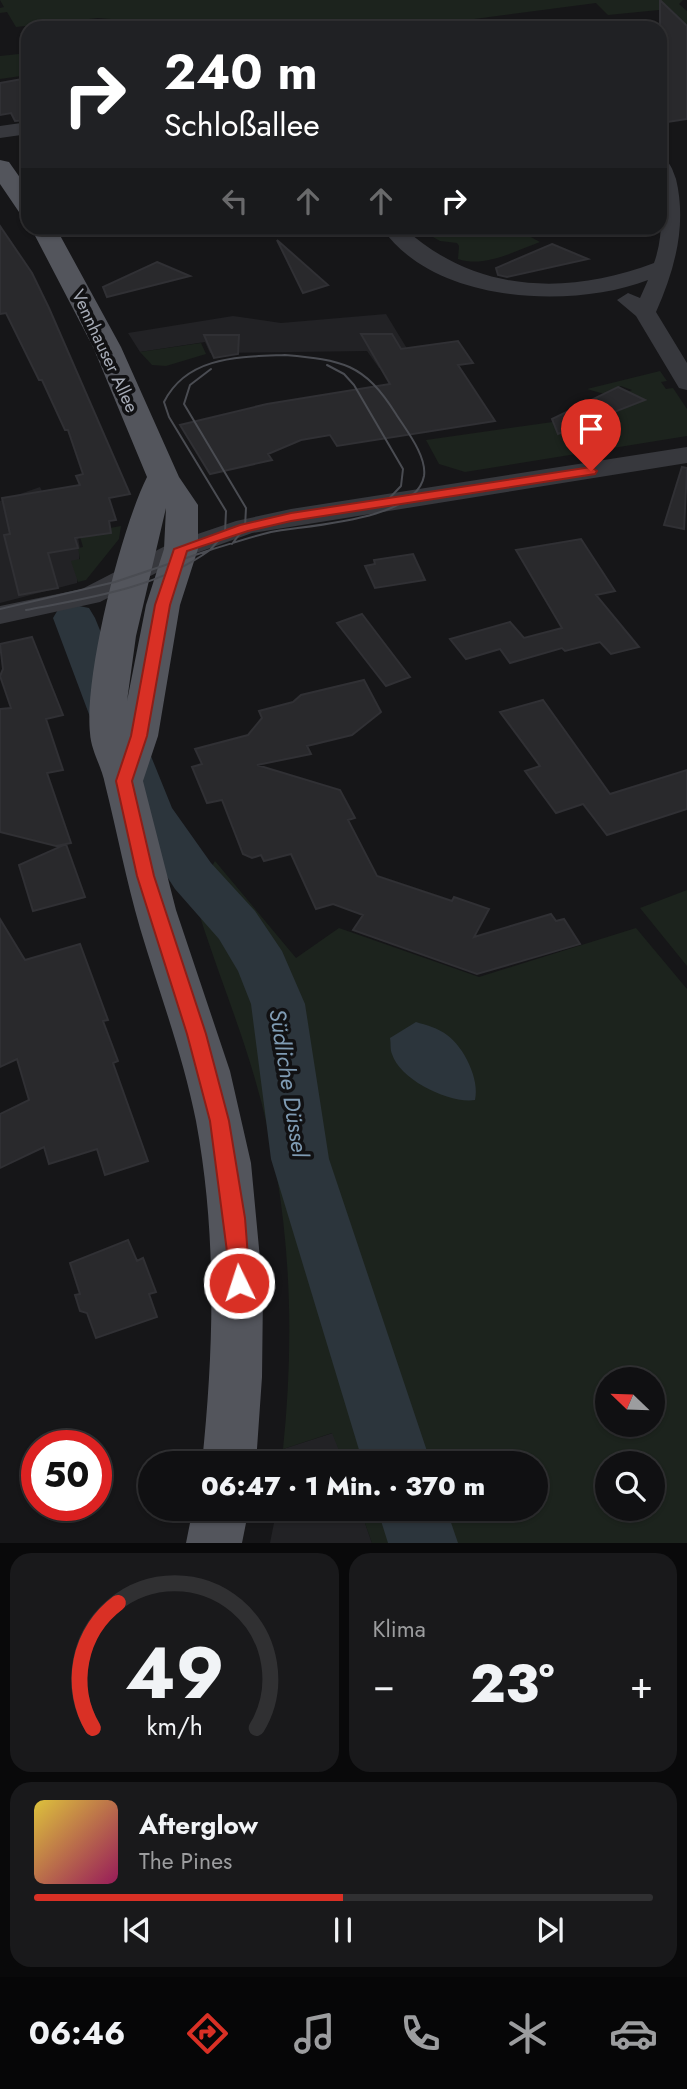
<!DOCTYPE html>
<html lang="de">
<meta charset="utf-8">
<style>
:root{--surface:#101012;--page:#19191b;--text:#f1f3f6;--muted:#9c9d9f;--line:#303032;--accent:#d93025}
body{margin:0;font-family:Jost,sans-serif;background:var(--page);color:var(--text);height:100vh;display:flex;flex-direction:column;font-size:26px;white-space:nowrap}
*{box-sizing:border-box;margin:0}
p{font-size:23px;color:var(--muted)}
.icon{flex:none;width:38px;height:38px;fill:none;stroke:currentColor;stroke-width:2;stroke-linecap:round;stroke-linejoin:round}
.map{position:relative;height:1543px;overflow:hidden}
.side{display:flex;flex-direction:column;gap:10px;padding:10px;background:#09090a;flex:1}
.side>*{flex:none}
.top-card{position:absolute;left:21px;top:21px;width:646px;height:214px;border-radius:21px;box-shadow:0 2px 5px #0004,0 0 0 2px var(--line);background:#202124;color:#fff;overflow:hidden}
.needle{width:46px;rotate:293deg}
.fabs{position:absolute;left:595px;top:1367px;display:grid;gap:14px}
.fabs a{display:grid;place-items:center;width:70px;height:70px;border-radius:50%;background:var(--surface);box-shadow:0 2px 5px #0004,0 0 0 2px var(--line);font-size:35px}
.speed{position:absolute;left:21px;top:1430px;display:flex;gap:14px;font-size:35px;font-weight:700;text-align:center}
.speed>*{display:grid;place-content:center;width:91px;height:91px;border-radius:50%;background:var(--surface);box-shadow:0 2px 5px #0004,0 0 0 2px var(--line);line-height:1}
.speed .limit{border:10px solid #d22;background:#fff;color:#111}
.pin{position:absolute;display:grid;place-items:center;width:60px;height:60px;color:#fff;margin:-72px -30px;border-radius:50% 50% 50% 0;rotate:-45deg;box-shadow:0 0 7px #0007}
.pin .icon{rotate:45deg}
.me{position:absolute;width:77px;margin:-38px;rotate:356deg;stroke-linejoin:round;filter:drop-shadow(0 0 5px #0008)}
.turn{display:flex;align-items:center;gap:24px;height:147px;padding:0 28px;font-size:32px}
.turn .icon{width:91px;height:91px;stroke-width:2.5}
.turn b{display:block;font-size:49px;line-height:60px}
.lanes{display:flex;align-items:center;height:66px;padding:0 28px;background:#0003;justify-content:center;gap:35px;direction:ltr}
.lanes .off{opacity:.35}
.big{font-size:52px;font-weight:800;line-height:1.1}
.side .widget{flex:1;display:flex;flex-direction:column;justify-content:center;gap:10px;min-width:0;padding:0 24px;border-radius:21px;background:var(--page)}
.side .dial{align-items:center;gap:0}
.dial svg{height:182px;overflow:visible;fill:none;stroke:var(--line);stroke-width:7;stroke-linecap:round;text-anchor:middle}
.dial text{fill:var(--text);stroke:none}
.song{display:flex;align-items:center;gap:21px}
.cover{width:84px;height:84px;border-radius:10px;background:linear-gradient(135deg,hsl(50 70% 55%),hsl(330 70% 35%))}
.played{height:7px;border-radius:4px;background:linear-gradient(90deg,var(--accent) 50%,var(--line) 50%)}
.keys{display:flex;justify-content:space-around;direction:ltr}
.heat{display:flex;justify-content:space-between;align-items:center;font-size:38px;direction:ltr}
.side .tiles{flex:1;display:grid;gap:10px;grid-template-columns:1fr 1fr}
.widget:last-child{grid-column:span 2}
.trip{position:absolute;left:138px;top:1451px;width:410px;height:70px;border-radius:35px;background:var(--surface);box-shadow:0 2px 5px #0004,0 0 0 2px var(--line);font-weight:800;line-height:70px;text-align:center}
.dock{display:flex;height:112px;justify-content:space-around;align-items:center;background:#060607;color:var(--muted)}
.dock .icon{width:49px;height:49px}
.dock .current{color:var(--accent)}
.dock b{font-size:32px;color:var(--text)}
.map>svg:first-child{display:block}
.built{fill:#222225}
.green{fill:#1c231d;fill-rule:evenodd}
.water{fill:#2c353c}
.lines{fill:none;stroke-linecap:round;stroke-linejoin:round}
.river{fill:#2c353c;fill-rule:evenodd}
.building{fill:#29292c;stroke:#303034;stroke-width:2}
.minor{fill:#37383d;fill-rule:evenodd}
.major{fill:#53555c;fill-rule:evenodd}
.tram{stroke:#4a4c52;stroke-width:2}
.route{fill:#d93025;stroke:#8d1f18;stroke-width:2}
.labels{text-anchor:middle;stroke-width:7;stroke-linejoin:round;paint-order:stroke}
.far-street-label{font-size:18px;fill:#a8adb8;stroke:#111113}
.water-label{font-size:23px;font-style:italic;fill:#7f9bb3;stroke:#111113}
</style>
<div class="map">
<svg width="687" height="1543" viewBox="0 0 687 1543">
<rect width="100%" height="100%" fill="#161618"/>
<path class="built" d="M386 314 417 365 379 368 367 351 210 353 205 342 140 352 128 333 233 316 281 323Z
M40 487 55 517 74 515 80 549 77 583 0 603V501Z
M333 1433 344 1463H281L283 1449Z
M277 1508 360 1509 372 1543H270Z"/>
<path class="green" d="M0 0H683L679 4 687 11V26L669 9 608 15 596 3 444 23 464 28H127L123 20 98 18 16 27 7 12 0 13V8L4 7Z
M28 53V75L0 79V56Z
M417 228H503L518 236 527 235 540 242C515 251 485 268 458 259L459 246 457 243 440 241Z
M201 343 206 354 166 366 152 365 140 352Z
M660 371 667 381 661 382 666 389 673 388 687 409V436L465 472 439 464 426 440 567 420 632 390 621 386 604 394 587 389Z
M121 526 119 539 86 580 78 582 71 561 80 559 78 548 83 547 78 530 91 536 111 533 110 528Z
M215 861 296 958 339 928 479 977 636 928 687 989V1543H372L360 1509 536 1508V1463H344L332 1433 283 1449C296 1325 290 1199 255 1079 237 1017 212 958 194 897ZM607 1379H653V1424H607ZM607 1463H653V1508H607Z
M687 890V966L640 908Z"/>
<path class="water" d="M416 1022C426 1025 438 1028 447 1035 464 1047 480 1080 475 1100 450 1104 400 1080 392 1054 390 1050 391 1043 390 1038Z"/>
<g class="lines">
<path class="river" d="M74 605 89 608 95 618 172 808 211 863 255 911 282 951 305 1004 329 1159 431 1463H363L271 1159 251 1004 238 971 219 939 175 889 126 813 53 618 59 608Z
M377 1508H446L458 1543H388Z"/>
</g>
<path class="building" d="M660 0 687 26V119L660 123Z
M28 78V120L15 121 11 113 0 115V83Z
M0 226 32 273 49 308 130 494 109 498 116 520 109 521 111 533 75 538 78 548 48 553 58 588 19 595 4 535 10 534 2 498 80 485 76 476 83 474 68 430H65L42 380H39L6 313 0 314Z
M277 240 328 285 303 293Z
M552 244 588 259 507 277 498 275 496 268Z
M157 262 190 276 107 297 103 287Z
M361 334H392L401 349 458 341 473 363 458 365 495 421 337 446 330 435 301 440 268 454 272 460 210 474 180 425 267 404 390 384Z
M204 335H239L238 354 214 358Z
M618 387 645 400 558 434 552 419Z
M682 467 687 468 684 529 664 525Z
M581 539 615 591 596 595 639 647 611 654 600 642 565 651 562 648 510 663 500 649 466 659 450 639 510 622 524 638 562 628 516 550Z
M413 554 425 580 375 588 365 566 375 564 374 560Z
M362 614 410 677 386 686 337 623Z
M32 637 63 715 46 719 63 770 47 773 71 843 56 846 0 832V709L11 708 0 676 3 669 0 644Z
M364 680 381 712 352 735 307 746 311 754 257 765 340 790 355 818 348 820 377 876 452 901 454 897 489 909 474 937 551 914 556 921 564 919 580 944 477 974 353 930 363 915 333 904 316 909 291 854 264 861 261 855 252 858 243 854 222 800 207 803 192 767 202 764 195 749 248 735 262 718 259 711 293 702 301 695Z
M543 700 610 794 687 770V809L607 835 583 804 556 813 525 771 540 766 500 712Z
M66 844 85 897 33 911 19 865Z
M0 919 25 960 80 944 108 1020 103 1021 118 1061 113 1063 148 1161 105 1175 97 1149 49 1164 44 1147 0 1168V1114L29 1100 17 1059 0 1067Z
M128 1240 137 1261 143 1258 156 1292 149 1294 157 1317 96 1338 87 1313 80 1311 75 1295 80 1294 70 1263Z"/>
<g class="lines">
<path class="minor" d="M28 122V134L0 138V126Z
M660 158C671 161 672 169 676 179 687 225 675 269 656 312L687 363V390L679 388 636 316 617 300 628 293 640 298 648 280C570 310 433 303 382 228H404C475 293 567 296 654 263 667 227 658 194 660 158Z
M687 447V463L252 533 191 555 100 602 0 624V606L82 589 171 543 236 521 291 509Z"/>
<path class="major" d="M0 160 9 162 28 189V215L19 212 0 184Z
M31 228H56L121 347 179 477 198 505V549L180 605 158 736 143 781 176 910 230 1071 251 1163 263 1291 262 1377 256 1463H202C214 1348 217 1234 196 1121 183 1055 159 992 140 928 126 880 117 832 105 784 102 767 91 751 90 733 84 676 121 529 147 477L93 347ZM166 508 164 549 146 605 127 701 136 636Z
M193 1508H249L242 1543H186Z"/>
<path class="tram" d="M285 355C342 360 364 363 396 414 406 430 427 456 424 476 416 521 307 525 271 532 250 537 230 544 210 550L225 533 226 511 169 417 164 402C187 356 239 357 285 355Z
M327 365 344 374 354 385 403 469 401 486 381 507
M211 369 190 385 184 404 246 508 245 527 232 544
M0 609 115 582 210 550
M26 610C88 598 158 588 210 550"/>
</g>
<path class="route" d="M591 467 597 471 595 474 291 521 248 531 187 551 170 605 147 736 132 781 154 876 206 1034 229 1121 245 1218 250 1283 246 1290 239 1292 232 1290 210 1121 187 1034 137 876 116 781 131 736 155 605 174 549 240 525 291 513Z"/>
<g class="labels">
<g class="far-street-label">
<text transform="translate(105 351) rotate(65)" y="6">Vennhauser Allee</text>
</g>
<g class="water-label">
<text transform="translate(289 1083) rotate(81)" y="8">Südliche Düssel</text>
</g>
</g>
</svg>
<div class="fabs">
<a><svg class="needle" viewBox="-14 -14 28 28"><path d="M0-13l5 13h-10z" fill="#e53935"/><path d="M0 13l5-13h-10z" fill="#9c9d9f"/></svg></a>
<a><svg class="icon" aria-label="search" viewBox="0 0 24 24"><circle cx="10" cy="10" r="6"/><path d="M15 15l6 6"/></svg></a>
</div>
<div class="speed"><div class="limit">50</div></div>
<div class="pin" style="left:591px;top:471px;background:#d93025"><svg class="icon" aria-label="arrive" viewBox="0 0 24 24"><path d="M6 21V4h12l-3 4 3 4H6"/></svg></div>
<svg class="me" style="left:239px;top:1283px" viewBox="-20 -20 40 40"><circle r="17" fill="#d93025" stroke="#fff" stroke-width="3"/><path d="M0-11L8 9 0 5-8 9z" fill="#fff"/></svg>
<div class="trip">06:47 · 1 Min. · 370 m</div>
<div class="top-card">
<div class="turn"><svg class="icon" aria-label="right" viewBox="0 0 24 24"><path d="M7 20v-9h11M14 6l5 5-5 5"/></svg><div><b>240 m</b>Schloßallee</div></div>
<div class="lanes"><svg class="icon off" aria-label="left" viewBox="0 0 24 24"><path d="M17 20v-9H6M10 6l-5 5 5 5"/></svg><svg class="icon off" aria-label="ahead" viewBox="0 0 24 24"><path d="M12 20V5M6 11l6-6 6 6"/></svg><svg class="icon off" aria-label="ahead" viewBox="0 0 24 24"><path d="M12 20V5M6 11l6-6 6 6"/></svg><svg class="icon" aria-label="right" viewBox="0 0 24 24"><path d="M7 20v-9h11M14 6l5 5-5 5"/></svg></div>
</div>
</div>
<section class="side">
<div class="tiles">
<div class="widget dial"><svg viewBox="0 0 100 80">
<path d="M14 69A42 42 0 1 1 86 69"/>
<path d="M14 69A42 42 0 0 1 25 14" stroke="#d93025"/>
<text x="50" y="56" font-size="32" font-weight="700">49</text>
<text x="50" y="72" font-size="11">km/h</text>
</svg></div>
<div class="widget"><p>Klima</p>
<div class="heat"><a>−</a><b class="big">23°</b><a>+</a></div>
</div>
<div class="widget">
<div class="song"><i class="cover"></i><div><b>Afterglow</b><p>The Pines</p></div></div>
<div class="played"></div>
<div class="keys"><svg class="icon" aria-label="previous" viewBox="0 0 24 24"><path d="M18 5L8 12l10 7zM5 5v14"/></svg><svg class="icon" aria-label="pause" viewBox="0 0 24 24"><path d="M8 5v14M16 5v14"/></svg><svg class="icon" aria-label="next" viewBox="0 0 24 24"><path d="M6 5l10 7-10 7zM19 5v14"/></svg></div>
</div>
</div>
</section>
<nav class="dock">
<b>06:46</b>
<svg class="icon current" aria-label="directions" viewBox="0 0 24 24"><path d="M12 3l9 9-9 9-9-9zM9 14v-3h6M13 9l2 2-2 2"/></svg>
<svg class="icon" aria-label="music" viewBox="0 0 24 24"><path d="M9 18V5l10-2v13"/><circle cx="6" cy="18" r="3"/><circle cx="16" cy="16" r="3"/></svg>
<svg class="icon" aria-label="phone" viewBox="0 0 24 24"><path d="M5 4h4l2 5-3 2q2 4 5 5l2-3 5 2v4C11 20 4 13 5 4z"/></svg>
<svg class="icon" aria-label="climate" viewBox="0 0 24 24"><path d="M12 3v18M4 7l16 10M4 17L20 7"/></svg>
<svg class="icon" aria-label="car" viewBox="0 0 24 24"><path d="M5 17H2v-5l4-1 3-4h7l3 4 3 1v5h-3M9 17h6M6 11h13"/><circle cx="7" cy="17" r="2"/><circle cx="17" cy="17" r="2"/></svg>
</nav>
